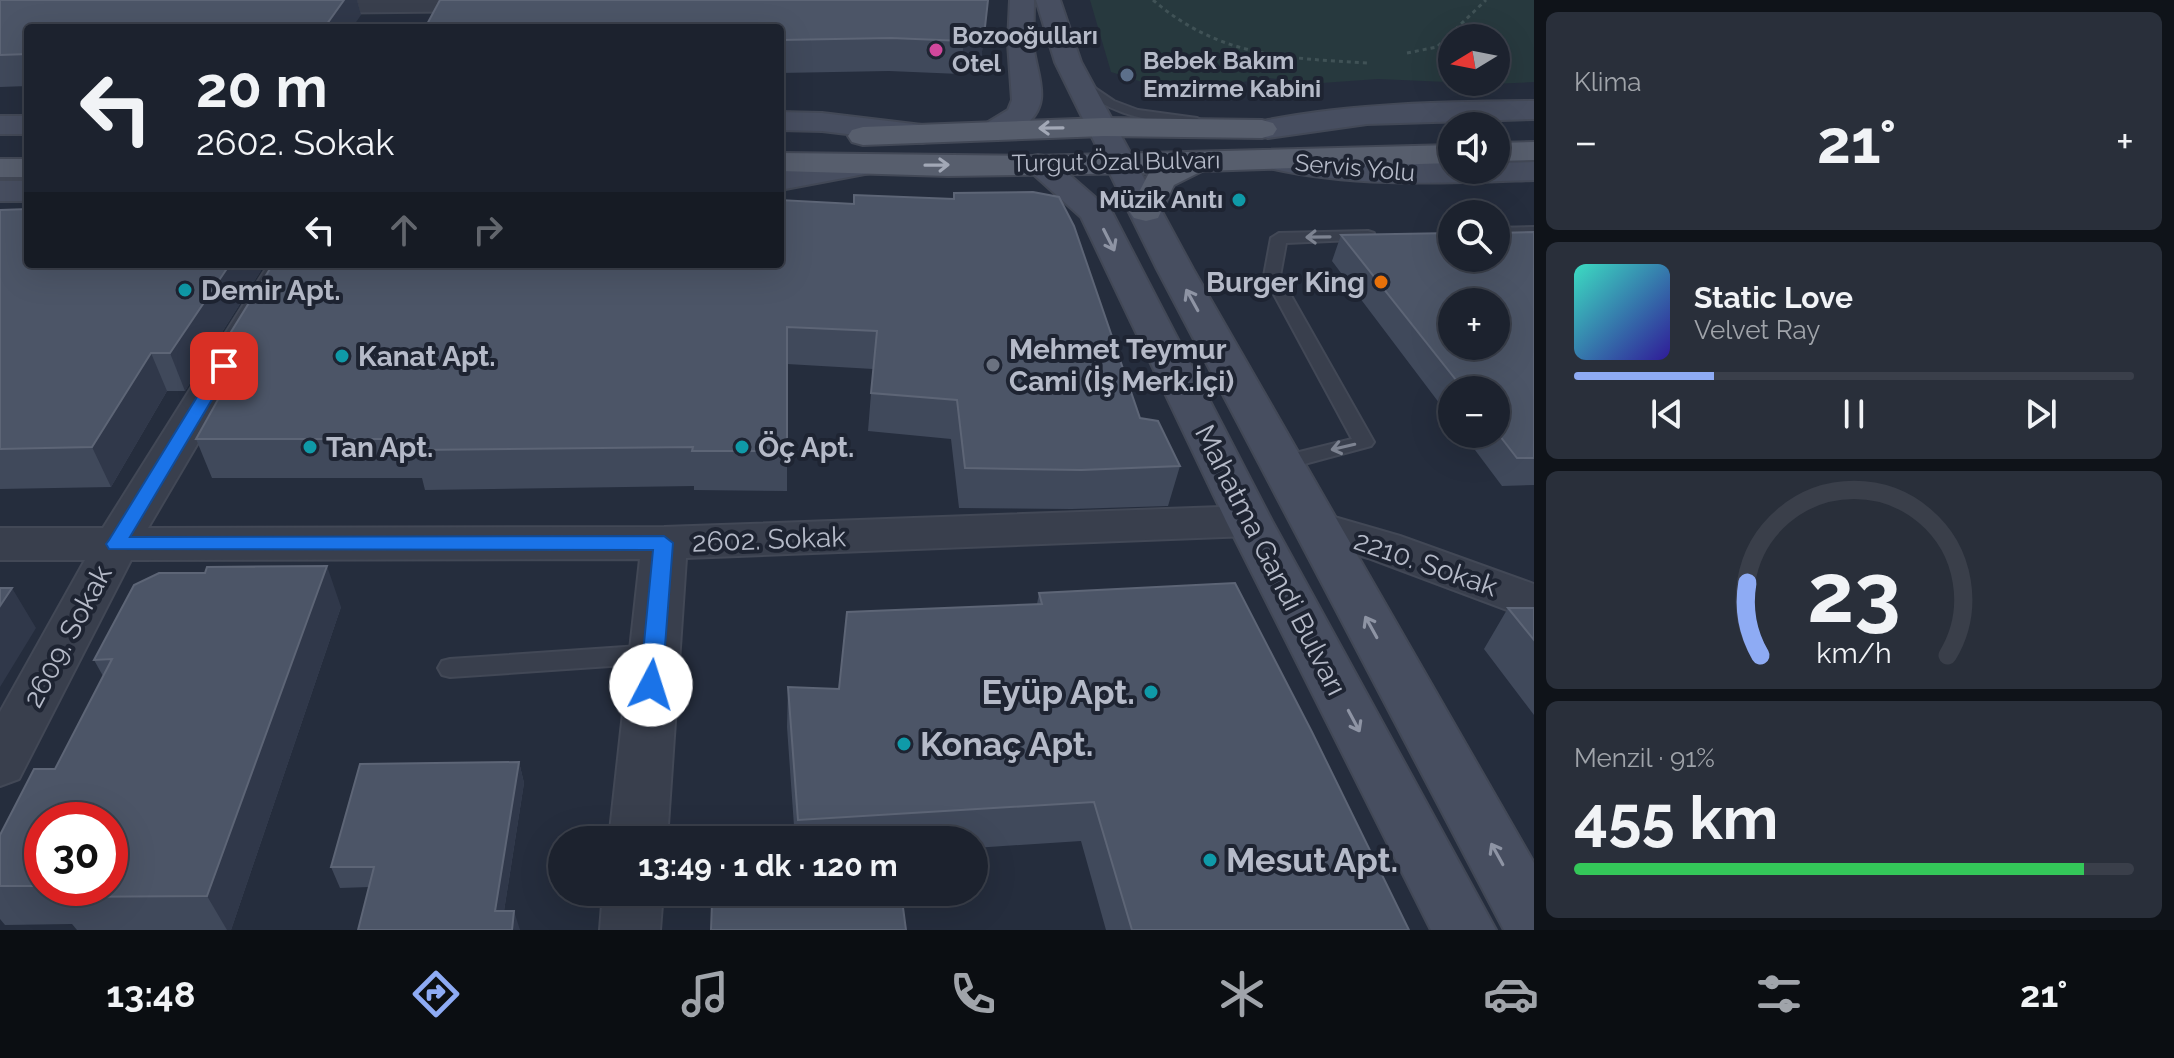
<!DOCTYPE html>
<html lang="tr">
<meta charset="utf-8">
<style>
:root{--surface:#1c222e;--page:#292f3a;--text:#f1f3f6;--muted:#a0a4aa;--line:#3a3f4a;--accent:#8eabf4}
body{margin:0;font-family:Raleway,sans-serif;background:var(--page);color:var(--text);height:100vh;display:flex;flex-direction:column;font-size:30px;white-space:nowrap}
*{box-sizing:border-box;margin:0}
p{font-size:26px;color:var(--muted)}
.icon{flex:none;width:44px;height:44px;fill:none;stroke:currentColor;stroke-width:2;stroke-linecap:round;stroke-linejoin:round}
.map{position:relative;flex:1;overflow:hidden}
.panel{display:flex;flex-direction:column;gap:12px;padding:12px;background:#0f1319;width:640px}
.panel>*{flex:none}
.banner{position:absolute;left:24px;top:24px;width:760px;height:244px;border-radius:8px;box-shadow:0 8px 32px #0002,0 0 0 2px var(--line);background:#1c222e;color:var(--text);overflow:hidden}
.needle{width:52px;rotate:260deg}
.fabs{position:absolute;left:1438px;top:24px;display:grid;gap:16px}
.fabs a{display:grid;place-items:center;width:72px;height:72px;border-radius:50%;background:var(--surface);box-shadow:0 8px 32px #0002,0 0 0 2px var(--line);font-size:40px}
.speed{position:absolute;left:24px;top:802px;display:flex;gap:16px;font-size:40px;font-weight:700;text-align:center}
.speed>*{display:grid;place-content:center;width:104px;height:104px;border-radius:50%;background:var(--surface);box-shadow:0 8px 32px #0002,0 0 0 2px var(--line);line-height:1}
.speed .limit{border:12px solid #d22;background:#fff;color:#111}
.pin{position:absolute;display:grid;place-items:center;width:68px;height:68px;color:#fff;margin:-34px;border-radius:16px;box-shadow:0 4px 12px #0006}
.me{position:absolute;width:88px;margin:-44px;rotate:5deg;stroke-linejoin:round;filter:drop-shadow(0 0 6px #0008)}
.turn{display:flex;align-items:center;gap:28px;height:168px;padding:0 40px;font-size:36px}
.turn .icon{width:104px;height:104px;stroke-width:2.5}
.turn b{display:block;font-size:56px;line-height:68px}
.lanes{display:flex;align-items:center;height:76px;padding:0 40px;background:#0003;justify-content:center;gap:40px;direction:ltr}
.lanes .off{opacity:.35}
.big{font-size:60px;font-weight:700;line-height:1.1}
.panel .widget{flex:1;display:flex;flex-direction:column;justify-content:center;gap:12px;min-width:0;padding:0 28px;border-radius:12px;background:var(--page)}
.panel .dial{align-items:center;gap:0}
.dial svg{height:208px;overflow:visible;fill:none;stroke:var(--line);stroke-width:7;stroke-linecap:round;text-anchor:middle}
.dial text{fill:var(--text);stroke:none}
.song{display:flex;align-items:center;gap:24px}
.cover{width:96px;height:96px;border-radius:12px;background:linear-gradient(135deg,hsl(170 70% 55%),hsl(250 70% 35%))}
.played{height:8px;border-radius:4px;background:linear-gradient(90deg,var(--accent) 25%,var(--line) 25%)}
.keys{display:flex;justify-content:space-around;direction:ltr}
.heat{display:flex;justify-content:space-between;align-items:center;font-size:44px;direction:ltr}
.charge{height:12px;border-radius:6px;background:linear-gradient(90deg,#34c759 91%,var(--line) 0)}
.trip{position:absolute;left:548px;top:826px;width:440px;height:80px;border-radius:40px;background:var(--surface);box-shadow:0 8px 32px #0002,0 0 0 2px var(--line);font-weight:700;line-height:80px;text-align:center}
.dock{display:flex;height:128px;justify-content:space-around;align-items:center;background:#0b0e12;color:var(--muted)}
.dock .icon{width:56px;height:56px}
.dock .selected{color:var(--accent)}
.dock b{font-size:36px;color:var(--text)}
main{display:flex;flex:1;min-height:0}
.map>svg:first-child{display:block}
.green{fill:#27393e;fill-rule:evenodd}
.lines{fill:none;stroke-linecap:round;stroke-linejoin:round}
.lane-casing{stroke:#424856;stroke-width:4}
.street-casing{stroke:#424856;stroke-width:4}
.secondary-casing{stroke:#424856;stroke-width:4}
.primary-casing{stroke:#424856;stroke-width:4}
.path{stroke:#405256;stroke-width:3;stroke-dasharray:4 4;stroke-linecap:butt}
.lane{fill:#393f4d;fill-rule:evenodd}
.street{fill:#393f4d;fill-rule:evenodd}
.secondary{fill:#474e60;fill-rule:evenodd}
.primary{fill:#575e6d;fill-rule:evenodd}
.wall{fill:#40495b;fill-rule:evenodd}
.shaded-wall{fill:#30384a}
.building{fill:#4c5567;stroke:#5d6576;stroke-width:2;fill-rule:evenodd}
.oneway{stroke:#a2a8b6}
.oneway2{stroke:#7d8391}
.oneway3{stroke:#8e94a4}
.route{fill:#1a73e8;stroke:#114b97;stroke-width:2}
.hotel-dot{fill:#d1479c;stroke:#1e2432;stroke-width:3}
.service-dot{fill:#5c6f8a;stroke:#1e2432;stroke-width:3}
.culture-dot{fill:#0f9aa8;stroke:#1e2432;stroke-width:3}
.food-dot{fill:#e8710a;stroke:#1e2432;stroke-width:3}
.worship-dot{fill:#6b7280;stroke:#1e2432;stroke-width:3}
.labels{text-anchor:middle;stroke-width:8;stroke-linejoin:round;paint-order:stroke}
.far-poi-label{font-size:24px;font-weight:bold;fill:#b5bac8;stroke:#1e2432;text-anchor:start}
.far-street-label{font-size:24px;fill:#b5bac8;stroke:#1e2432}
.poi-label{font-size:28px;font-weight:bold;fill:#b5bac8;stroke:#1e2432;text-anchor:start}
.street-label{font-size:28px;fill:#b5bac8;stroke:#1e2432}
.near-poi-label{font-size:34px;font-weight:bold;fill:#b5bac8;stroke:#1e2432;text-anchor:start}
</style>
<main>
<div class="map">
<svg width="1534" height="930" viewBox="0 0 1534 930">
<rect width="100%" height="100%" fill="#252d3d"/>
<path class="green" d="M1090 0H1534V82L1492 84 1378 79 1322 83 1268 78 1206 88 1167 90 1111 72ZM1452 38H1496V82H1452Z"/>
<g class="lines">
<g class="lane-casing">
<path id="lane" d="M1078 82H1086L1114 101 1138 110 1197 118 1204 122C1195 128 1184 125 1173 123 1136 119 1107 110 1078 88Z
M1534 227V237L1496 238V228Z
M1368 231 1374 233V239L1286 243 1280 276 1374 442 1371 446 1282 470 1275 468 1272 463 1275 458 1352 439 1264 276 1271 238 1279 233Z
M654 645 662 648 666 654 662 660 654 663 450 677 442 675 438 668 442 661 450 659Z"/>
</g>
<g class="street-casing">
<path id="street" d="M297 0H504L507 4 503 9 495 11 301 13 293 11 289 6Z
M269 264H303L148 528 664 527 1249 506 1265 510 1271 521 1265 532 1249 536 686 558 667 840H609L640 559 131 560 19 779 0 786V712L85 560H0V528H103Z
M1317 512 1400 536 1534 584V620L1368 558 1301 538 1295 527 1301 516Z
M603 892H663L660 930H600Z"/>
</g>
<g class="secondary-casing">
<path id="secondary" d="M1010 0H1034C1034 17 1033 33 1034 50 1036 66 1043 83 1041 99 1038 123 1008 142 985 136L981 130 985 124 1008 110 1012 100 1008 43Z
M1036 0H1060L1081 62 1193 269 1534 863V930H1504L1157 269 1055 62Z
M1534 101V119L1367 124 1268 138 1257 135 1253 129 1257 123 1268 120C1356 103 1445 102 1534 101Z
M780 112 822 113 922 125 933 128 937 134 933 140 922 143 822 131 780 130Z
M0 116H28V134H0Z
M1272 150 1370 162 1452 163V170H1496V163L1534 162V180C1444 183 1349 188 1261 166L1256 159 1261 152Z
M1038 155 1049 157 1112 212 1272 521 1496 930H1431L1226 521 1081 217 1022 164 1027 157Z
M859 157 870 159 875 166 870 173 780 190V170Z
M0 181H28V201H0Z"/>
</g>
<g class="primary-casing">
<path id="primary" d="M1104 118 1262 120 1273 123 1277 129 1273 135 1262 138 1104 136 863 145 852 142 848 136 852 130 863 127Z
M1534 142V160L1496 161V143Z
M1452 145V163L1202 171 1174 185 1158 218 1146 221 1134 218 1129 211 1149 173 948 176 780 171V153L1032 156Z
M0 159H28V177H0Z"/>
</g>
<path class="path" d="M1153 0C1219 57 1285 58 1368 63
M1407 53 1437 47 1486 0"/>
<use href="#lane" class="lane"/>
<use href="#street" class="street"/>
<use href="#secondary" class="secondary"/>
<use href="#primary" class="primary"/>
</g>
<path class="wall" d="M0 0H357L361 15 28 28V86L0 87Z
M988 0 981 60 960 74 889 71 780 73V28Z
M954 193 1180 466 1168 506 1072 509 959 508 951 439 868 431 873 369 787 364V491L694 490V486L425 490 422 478H212L196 439 228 382 218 353 854 204 953 199Z
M0 210 28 264H265L185 391H167L111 487 0 489Z
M1534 232V485L1502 486 1463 434H1496V390H1452V420L1332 261 1341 235Z
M205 573 341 607 231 930H77L72 924 5 925 0 919V835L55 769 103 676 94 660ZM42 820 110 888H42Z
M1039 593 1409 930H1106L1081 841 974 848V840H795L787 727 788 687 839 689 1037 604Z
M1508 608H1534V715L1484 649Z
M519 762 524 783 504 911 520 930 369 887 340 888 331 867Z"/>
<path class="shaded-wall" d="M344 0H357L361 15 352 28H324Z
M985 27 981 60 960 74 964 41Z
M230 264H265L185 391 170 353Z
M151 353 167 391 111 487 92 447Z
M327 566 341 607 231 930H227L207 896Z
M12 588 36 628 0 687V606Z
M519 762 524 783 501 930 495 911Z
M514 911 520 930H512Z"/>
<path class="building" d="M0 0H344L324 28H28V54L0 55Z
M440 0H988L985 27 964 41 891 38 780 40V28H425Z
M1033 192 1059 197 1074 226 1140 418 1158 421 1180 466 1081 470 965 468 957 400 871 393 877 331 787 327V451H692L693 447 415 450 419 439H196L244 353H218L273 264H780V200L854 204V195L954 199V193Z
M28 209V264H230L170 353H151L92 447 0 449V210Z
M1534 232V458H1517L1496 431V390H1464L1341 235 1452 233V258H1496V233ZM1452 302H1496V346H1452Z
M327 566 207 896 52 897 56 888H110V820H42V886H0V835L34 769H55L112 659 94 660 134 585 159 573H205L207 567Z
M1235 583 1312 732 1409 930H1132L1094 802 798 820 788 687 839 689 847 612 1042 604 1039 593Z
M0 588H12L0 606Z
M1508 608H1534V640Z
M519 762 495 911H514L512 930H358L374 867H331L360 764Z
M902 900 906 930H711L712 903Z"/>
<defs><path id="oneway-shaft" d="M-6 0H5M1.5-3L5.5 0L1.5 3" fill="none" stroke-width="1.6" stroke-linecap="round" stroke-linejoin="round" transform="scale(2)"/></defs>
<g class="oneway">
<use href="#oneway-shaft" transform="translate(1051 128) rotate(179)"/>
<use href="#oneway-shaft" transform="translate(937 165) rotate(-1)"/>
</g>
<g class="oneway2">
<use href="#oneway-shaft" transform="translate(1318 237) rotate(179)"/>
<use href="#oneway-shaft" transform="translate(1343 447) rotate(167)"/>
</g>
<g class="oneway3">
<use href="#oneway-shaft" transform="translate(1109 240) rotate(63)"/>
<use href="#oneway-shaft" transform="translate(1192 300) rotate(-119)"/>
<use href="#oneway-shaft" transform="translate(1371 627) rotate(-119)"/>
<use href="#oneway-shaft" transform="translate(1354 721) rotate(62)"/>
<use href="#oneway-shaft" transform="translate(1497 854) rotate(-119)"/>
</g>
<path class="route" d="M224 361 232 366 130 537 664 536 673 543 662 685 659 691 651 694 643 691 640 685 653 550 109 549 106 544 109 540 216 366Z"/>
<circle class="hotel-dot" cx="936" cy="50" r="8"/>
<circle class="service-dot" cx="1127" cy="75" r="8"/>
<g class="culture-dot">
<circle cx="1239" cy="200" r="8"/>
<circle cx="185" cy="290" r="8"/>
<circle cx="342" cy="356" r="8"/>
<circle cx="310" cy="447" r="8"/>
<circle cx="742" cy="447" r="8"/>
<circle cx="1151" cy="692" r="8"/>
<circle cx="904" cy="744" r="8"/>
<circle cx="1210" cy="860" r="8"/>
</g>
<circle class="food-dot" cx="1381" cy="282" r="8"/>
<circle class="worship-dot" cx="993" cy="365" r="8"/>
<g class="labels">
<g class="far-poi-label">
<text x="952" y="44">Bozooğulları<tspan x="952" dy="28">Otel</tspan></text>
<text x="1143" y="69">Bebek Bakım<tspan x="1143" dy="28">Emzirme Kabini</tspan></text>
<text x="1223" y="208" text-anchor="end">Müzik Anıtı</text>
</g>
<g class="far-street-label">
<text transform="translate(1116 162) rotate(-1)" y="8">Turgut Özal Bulvarı</text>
<text transform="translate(1355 168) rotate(5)" y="8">Servis Yolu</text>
</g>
<g class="poi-label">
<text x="1365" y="292" text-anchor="end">Burger King</text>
<text x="201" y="300">Demir Apt.</text>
<text x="1009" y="359">Mehmet Teymur<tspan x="1009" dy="32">Cami (İş Merk.İçi)</tspan></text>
<text x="358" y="366">Kanat Apt.</text>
<text x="326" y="457">Tan Apt.</text>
<text x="758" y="457">Öç Apt.</text>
</g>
<g class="street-label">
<text transform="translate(769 539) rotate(-2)" y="10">2602. Sokak</text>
<text transform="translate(1271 560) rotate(63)" y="10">Mahatma Gandi Bulvarı</text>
<text transform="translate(1426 563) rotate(19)" y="10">2210. Sokak</text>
<text transform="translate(67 636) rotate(-62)" y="10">2609. Sokak</text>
</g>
<g class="near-poi-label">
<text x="1135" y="704" text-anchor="end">Eyüp Apt.</text>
<text x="920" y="756">Konaç Apt.</text>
<text x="1226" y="872">Mesut Apt.</text>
</g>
</g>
</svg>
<div class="fabs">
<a><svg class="needle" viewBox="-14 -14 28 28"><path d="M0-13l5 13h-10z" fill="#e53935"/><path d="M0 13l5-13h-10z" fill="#a0a4aa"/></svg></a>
<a><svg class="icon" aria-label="sound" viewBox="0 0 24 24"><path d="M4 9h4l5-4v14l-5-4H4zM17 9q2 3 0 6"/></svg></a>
<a><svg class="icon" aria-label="search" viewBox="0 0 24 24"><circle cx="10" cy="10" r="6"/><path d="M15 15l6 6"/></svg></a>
<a>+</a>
<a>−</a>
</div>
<div class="speed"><div class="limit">30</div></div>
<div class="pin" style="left:224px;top:366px;background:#d93025"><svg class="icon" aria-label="arrive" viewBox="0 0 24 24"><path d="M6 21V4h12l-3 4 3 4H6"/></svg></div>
<svg class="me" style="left:651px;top:685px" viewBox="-20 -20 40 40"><circle r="19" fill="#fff"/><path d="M0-13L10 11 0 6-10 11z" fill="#1a73e8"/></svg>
<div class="trip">13:49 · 1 dk · 120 m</div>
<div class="banner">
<div class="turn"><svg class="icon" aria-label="left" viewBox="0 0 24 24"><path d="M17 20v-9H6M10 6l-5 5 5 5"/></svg><div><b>20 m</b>2602. Sokak</div></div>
<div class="lanes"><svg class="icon" aria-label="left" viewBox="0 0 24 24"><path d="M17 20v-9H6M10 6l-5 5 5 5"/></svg><svg class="icon off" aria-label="ahead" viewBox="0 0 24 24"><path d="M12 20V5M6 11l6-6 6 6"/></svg><svg class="icon off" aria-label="right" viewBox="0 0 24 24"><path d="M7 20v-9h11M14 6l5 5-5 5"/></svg></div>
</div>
</div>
<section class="panel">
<div class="widget"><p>Klima</p>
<div class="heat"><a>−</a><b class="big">21°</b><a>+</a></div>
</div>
<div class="widget">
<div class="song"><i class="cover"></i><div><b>Static Love</b><p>Velvet Ray</p></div></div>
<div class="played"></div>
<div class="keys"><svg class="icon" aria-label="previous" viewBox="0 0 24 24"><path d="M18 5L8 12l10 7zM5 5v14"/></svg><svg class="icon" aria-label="pause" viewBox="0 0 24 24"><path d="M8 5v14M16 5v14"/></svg><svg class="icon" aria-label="next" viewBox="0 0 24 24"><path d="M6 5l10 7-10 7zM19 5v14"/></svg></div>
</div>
<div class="widget dial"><svg viewBox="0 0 100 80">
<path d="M14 69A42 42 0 1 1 86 69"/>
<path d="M14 69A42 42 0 0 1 9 41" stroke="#8eabf4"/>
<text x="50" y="56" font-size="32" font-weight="700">23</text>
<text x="50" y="72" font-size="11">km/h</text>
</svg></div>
<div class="widget"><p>Menzil · 91%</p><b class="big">455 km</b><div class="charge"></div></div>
</section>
</main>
<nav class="dock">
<b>13:48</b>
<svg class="icon selected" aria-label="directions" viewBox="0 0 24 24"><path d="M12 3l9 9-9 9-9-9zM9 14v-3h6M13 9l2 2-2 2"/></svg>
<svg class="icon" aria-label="music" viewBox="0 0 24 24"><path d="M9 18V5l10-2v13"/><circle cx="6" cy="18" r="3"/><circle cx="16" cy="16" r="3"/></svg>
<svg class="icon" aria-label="phone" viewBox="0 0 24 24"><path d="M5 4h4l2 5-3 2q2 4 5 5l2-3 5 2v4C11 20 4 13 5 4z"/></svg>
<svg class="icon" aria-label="climate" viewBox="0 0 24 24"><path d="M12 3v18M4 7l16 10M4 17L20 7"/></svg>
<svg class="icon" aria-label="car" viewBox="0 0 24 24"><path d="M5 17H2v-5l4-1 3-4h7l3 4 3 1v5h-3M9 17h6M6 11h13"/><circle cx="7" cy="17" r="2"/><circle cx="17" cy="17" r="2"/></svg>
<svg class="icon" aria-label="filters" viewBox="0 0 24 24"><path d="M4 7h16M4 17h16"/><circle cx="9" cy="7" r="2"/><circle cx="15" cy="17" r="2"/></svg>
<b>21°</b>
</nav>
